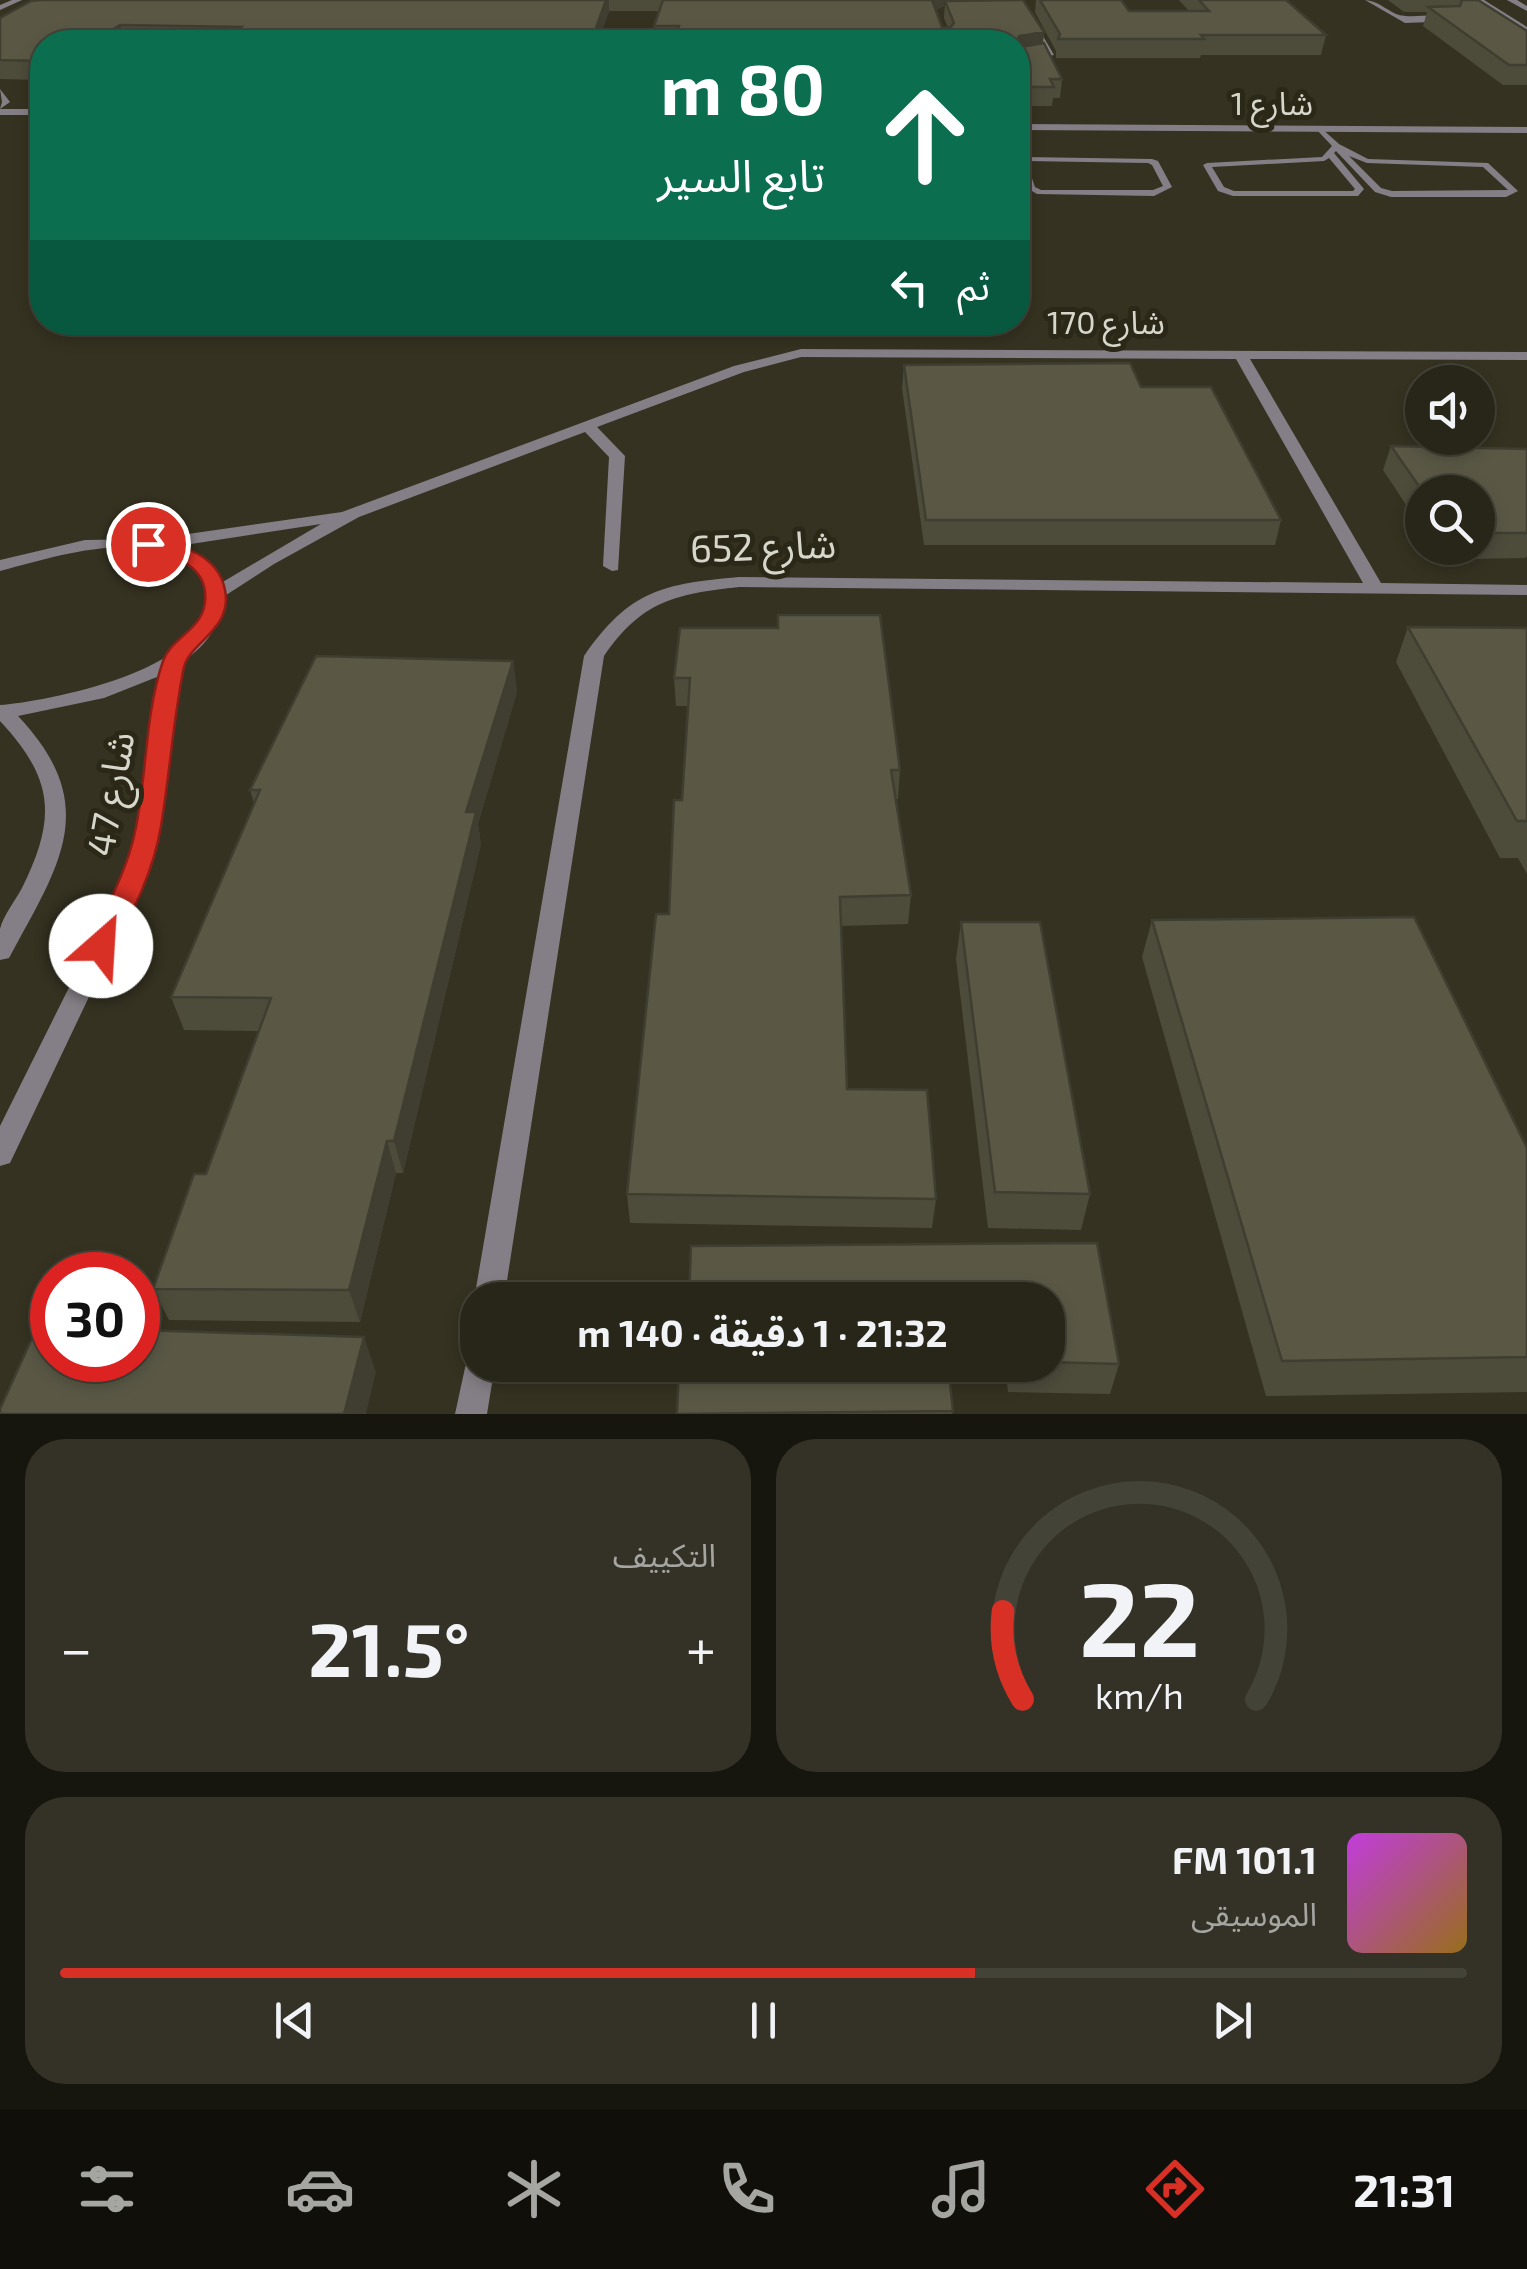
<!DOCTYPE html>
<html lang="ar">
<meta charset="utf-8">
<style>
:root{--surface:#282619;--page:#343226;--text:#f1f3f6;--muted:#a5a5a2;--line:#444338;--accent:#d93025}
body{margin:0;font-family:"Exo 2","Noto Sans Arabic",sans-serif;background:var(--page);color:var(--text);direction:rtl;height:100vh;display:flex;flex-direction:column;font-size:38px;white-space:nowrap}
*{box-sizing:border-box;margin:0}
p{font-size:32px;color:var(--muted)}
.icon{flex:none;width:55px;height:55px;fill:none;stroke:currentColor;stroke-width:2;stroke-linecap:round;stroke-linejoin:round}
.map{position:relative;height:1414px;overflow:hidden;direction:ltr}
.drawer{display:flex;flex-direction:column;gap:25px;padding:25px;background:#16150e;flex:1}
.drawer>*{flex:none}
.guide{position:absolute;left:30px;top:30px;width:1000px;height:305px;border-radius:40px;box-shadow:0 5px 15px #0003,0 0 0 2px var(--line);direction:rtl;background:#0b6e4f;color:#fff;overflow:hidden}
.controls{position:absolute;left:1405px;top:365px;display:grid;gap:20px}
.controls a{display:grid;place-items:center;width:90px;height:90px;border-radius:50%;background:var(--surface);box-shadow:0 5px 15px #0003,0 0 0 2px var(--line);font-size:50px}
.speed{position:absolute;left:30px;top:1252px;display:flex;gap:20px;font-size:50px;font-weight:700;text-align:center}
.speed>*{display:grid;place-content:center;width:130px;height:130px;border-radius:50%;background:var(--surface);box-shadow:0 5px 15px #0003,0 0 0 2px var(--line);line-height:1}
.speed .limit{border:15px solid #d22;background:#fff;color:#111}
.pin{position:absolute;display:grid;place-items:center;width:85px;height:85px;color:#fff;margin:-42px;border:5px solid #fff;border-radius:50%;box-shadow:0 2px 10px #0007}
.me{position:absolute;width:110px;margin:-55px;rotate:26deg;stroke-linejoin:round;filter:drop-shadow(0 0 8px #0008)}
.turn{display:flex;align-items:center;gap:35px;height:210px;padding:0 40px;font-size:45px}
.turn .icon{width:130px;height:130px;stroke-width:2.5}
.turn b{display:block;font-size:70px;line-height:85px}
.then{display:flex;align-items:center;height:95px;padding:0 40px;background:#0003;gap:20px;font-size:38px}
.big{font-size:75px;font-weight:700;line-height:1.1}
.drawer .tile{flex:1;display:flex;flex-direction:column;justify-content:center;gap:15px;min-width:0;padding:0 35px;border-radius:40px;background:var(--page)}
.drawer .dial{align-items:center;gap:0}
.dial svg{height:260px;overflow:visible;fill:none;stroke:var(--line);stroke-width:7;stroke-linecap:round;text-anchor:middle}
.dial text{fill:var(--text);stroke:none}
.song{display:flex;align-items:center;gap:30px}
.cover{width:120px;height:120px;border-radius:15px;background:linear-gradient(135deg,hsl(290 70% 55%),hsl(40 70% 35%))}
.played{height:10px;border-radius:5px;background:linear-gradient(90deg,var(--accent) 65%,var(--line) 65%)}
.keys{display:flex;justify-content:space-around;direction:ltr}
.heat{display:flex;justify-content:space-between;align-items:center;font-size:55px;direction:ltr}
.drawer .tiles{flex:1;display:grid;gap:25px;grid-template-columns:1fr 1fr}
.tile:last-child{grid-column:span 2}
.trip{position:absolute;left:460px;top:1282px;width:605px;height:100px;border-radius:40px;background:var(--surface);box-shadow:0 5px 15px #0003,0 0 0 2px var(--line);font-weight:700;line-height:100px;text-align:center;direction:rtl}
.tabs{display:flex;height:160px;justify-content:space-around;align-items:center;background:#100f0a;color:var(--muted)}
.tabs .icon{width:70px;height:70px}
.tabs .on{color:var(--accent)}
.tabs b{font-size:45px;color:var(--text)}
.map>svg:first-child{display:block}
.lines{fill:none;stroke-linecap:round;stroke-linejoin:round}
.lane{fill:#847f86;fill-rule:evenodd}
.street{fill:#847f86;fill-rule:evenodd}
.wall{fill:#4d4c3b}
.shaded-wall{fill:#3f3e30}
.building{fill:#5a5845;stroke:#3f3e30;stroke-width:2.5}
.route{fill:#d93025;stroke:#8d1f18;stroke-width:2.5}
.labels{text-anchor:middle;stroke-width:10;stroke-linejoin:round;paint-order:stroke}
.far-street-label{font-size:32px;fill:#d7d6cb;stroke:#2b2817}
.street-label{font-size:38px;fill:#d7d6cb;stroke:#2b2817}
</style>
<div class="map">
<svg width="1527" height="1414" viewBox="0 0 1527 1414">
<rect width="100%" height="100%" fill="#353221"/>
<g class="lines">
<path class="lane" d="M1016 0H1022L1054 55 1018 62V58L1048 53Z
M1365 0C1378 1 1385 9 1396 14 1416 21 1437 9 1455 21L1405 23Z
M0 89 10 102 0 109 2 102Z
M1320 127 1339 144 1368 159 1488 163 1518 191 1506 197H1391L1375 192 1336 151 1334 153 1364 189 1358 196H1233L1218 191 1203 165 1207 163 1322 157 1332 146 1316 129ZM1349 156 1367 163 1483 167 1508 190 1392 191 1381 188ZM1329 158 1355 189 1353 191H1234L1224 187 1212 167 1324 161Z
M1018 148 1022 150 1024 157 1152 159 1158 161 1172 187 1154 196 1037 194 1027 188 1018 161ZM1026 161 1148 163 1152 165 1163 186 1153 190H1041L1035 187Z"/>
<path class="street" d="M12 0H22L0 10V5Z
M1475 0H1484L1527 27V33Z
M1507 0H1517L1527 6V11Z
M0 109H42V115H0Z
M1018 124 1527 127V133L1018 130Z
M801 349 1527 352V360L1250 359 1381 583 1527 585V595L739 587C675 594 642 601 604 656L504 1300H478V1308L474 1300 584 656C630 590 662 584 739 577L1363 583 1236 359 801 357 744 372 597 427 625 456 618 570 612 571 603 566 609 457 585 432 359 517 274 564 223 597C221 626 207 644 184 661 169 734 166 808 145 879L10 1163 0 1166V1126L123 879 138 829 150 729 162 675 104 698 18 716C103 806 59 865 9 958L0 960C0 951 0 938 0 929 3 916 15 901 22 888 57 817 54 779 0 721V705C51 701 231 666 204 586 197 564 173 553 151 549 98 542 50 558 0 571V560L85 540 153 539 342 512 734 366ZM321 524 221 583 210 563 178 546Z
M478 1350V1365H495L487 1414H455L468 1354Z"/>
</g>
<path class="wall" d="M41 0H944V6L936 10 942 27 948 28 944 18 945 1 1044 32 1043 43 1062 79 1060 98H1053L1052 106H1018V42H655L654 26 659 11H609L598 42H42V80L0 79V18Z
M1036 0H1121L1129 11H1189L1179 0H1286L1326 35 1321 55H1201L1200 58H1056V51L1035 12Z
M1388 0H1478L1527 31V85H1503L1423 26 1427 12H1404Z
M904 365 1141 387 1281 520 1275 545H924L902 388Z
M1391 446 1527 449V556L1525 558 1470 559 1446 548H1478V492H1422V529L1383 470Z
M1408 627 1527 628V874L1518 858H1500L1396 662Z
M680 628 900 770 898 799H895L911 895 908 924 841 926 847 1089 936 1199 932 1228 630 1223 627 1194 669 914 682 800 688 706H676L674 678Z
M513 661 517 692 478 824 481 844 403 1173H396L360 1322 169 1320 153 1289 206 1174 259 1031 184 1030 171 997 254 803 250 790Z
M1152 920 1527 1148V1392L1266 1396 1142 957Z
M961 922 1090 1194 1081 1230 988 1228 956 959Z
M1097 1243 1119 1364 1110 1394 1008 1392 1005 1365H1048V1300Z
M953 1411 952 1414H677Z"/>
<path class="shaded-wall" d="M606 0H609V11L598 42H591Z
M930 0H944V6L929 13Z
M120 25 124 42H93Z
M1044 32 1042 50 1018 54 1017 42 1019 36Z
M513 661 517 692 478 824 481 844 403 1173 394 1141 466 812Z
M387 1141 396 1173 360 1322 349 1290Z
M364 1337 376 1372 366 1414H344Z"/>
<path class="building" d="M41 0H606L591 42H492L497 34H391L385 42H222L241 27 120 25 93 42H42V61L0 60V18L31 1Z
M663 0H932L942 27 950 28 954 23 945 1 1023 0 1044 32 1019 36 1017 42H674L679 26H654Z
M1040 0H1121L1129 11H1209L1199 0H1286L1326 35H1201L1204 39H1058L1060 34Z
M1462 0H1478L1527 31V65H1509L1428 7 1460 6Z
M1044 43 1062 79H1050L1054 87H1018V45L1021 47Z
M1130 363 1141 387H1211L1281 520H926L904 365Z
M1391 446 1527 449V533H1478V492H1423Z
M778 615H880L900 770H891L911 895 840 897 847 1089 927 1090 936 1199 627 1194 656 914H669L674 800H682L690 678H674L680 628H778Z
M1408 627 1527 628V821H1517Z
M316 656 513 661 466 812H476L394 1141H387L349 1290 153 1289 194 1174H206L271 998 171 997 260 790H250Z
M1414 917 1527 1148V1357L1282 1361 1152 920Z
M961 922H1040L1090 1194 995 1192Z
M1097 1243 1119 1364 1048 1362V1300H689L691 1246Z
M37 1327 52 1328V1360H138V1330L364 1337 344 1414H0V1409Z
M679 1365H948L953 1411 677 1414Z"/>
<path class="route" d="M148 538C179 545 218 553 225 590 233 629 190 642 184 667 173 720 170 773 161 826 154 871 132 914 110 954L101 957 91 954 87 946C106 908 128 870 136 827 147 772 145 714 163 661 172 635 209 629 205 592 202 561 166 554 141 548L138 544Z"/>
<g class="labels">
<g class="far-street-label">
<text x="1272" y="115">شارع 1</text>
<text x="1106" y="334">شارع 170</text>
</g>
<g class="street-label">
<text transform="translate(763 547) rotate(-2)" y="13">شارع 652</text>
<text transform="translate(111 794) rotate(-80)" y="13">شارع 47</text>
</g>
</g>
</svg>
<div class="controls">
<a><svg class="icon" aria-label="sound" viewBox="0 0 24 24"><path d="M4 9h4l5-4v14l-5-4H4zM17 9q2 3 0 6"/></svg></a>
<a><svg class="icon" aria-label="search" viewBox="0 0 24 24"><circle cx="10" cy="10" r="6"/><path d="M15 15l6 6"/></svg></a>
</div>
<div class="speed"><div class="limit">30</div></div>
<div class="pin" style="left:148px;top:544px;background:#d93025"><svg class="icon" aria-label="arrive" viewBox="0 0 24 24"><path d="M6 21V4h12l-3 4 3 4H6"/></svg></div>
<svg class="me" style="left:101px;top:946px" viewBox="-20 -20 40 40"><circle r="19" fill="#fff"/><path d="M0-13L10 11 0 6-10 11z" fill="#d93025"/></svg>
<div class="trip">21:32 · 1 دقيقة · 140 m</div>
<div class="guide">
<div class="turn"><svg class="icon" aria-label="ahead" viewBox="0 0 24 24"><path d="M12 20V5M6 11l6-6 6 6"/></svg><div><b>80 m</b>تابع السير</div></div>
<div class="then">ثم<svg class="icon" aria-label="left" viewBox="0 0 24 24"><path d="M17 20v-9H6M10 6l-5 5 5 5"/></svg></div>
</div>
</div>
<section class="drawer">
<div class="tiles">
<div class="tile dial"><svg viewBox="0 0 100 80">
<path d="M14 69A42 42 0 1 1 86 69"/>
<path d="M14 69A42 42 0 0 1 8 42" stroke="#d93025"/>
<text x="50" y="56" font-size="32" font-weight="700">22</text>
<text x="50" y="72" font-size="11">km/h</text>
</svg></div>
<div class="tile"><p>التكييف</p>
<div class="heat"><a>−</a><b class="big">21.5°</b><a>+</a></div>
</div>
<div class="tile">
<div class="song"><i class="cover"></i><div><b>101.1 FM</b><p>الموسيقى</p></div></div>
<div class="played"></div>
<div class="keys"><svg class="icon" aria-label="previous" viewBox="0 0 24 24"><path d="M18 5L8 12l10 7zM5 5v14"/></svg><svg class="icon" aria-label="pause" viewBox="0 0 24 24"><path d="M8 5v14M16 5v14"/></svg><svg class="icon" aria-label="next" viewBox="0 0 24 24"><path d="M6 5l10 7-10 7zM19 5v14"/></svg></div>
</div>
</div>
</section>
<nav class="tabs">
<b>21:31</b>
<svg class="icon on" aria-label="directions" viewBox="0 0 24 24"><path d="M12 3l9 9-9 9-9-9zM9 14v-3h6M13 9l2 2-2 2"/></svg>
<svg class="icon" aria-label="music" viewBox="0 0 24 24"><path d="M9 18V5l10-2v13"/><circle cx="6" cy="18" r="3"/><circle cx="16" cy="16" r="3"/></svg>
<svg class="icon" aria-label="phone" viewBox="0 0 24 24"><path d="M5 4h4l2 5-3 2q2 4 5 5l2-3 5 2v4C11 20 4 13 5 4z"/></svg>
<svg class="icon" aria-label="climate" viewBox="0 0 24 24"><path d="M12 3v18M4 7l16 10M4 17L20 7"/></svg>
<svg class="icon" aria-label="car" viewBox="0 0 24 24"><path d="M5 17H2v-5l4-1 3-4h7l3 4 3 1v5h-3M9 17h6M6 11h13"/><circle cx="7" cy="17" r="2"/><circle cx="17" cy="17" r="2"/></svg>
<svg class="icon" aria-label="filters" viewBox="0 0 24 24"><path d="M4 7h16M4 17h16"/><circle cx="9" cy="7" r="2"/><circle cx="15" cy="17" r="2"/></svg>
</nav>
